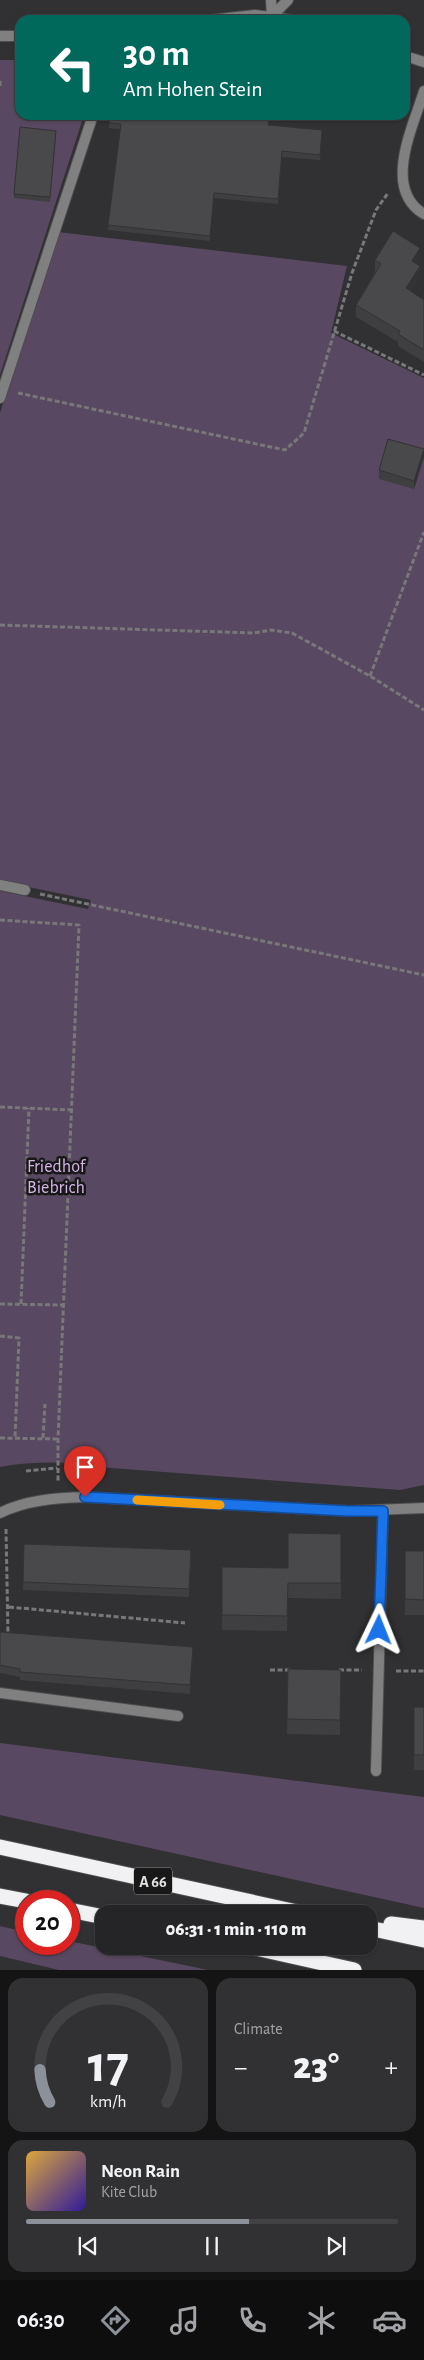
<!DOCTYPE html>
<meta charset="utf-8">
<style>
:root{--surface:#252426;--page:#313032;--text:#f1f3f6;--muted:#a3a4a7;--line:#424143;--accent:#8c9099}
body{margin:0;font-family:"Alegreya Sans",sans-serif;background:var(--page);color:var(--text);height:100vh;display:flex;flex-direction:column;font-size:19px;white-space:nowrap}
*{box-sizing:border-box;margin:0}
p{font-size:16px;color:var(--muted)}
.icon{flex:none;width:28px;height:28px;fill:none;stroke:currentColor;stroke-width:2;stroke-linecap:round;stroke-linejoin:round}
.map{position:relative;height:1970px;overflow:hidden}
.side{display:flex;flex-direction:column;gap:8px;padding:8px;background:#141415;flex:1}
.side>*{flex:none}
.top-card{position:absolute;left:15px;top:15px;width:395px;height:105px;border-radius:15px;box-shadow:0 1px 4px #0004,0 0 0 1px var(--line);background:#00695c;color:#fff;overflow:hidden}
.speed{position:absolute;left:15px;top:1890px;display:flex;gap:10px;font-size:25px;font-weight:700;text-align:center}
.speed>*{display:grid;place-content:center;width:65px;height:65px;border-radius:50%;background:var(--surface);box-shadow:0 1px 4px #0004,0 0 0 1px var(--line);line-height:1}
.speed .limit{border:8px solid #d22;background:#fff;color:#111}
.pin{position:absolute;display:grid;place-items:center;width:42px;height:42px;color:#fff;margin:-51px -21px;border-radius:50% 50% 50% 0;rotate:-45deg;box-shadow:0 0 5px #0007}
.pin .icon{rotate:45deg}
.me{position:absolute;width:55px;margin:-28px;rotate:2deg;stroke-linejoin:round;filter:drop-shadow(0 0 4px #0008)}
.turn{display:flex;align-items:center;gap:18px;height:105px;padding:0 25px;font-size:22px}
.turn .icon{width:65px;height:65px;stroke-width:2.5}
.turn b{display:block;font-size:35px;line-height:42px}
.big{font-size:38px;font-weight:800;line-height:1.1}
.side .widget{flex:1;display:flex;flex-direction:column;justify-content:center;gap:8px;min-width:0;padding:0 18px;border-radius:15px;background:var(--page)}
.side .dial{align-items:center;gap:0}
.dial svg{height:130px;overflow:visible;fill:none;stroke:var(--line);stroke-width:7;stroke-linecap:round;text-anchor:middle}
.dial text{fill:var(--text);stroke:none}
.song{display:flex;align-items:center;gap:15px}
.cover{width:60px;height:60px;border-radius:8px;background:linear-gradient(135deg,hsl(40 70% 55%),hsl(250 70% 35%))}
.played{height:5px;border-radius:2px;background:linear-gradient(90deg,var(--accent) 60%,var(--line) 60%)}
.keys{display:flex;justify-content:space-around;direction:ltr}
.heat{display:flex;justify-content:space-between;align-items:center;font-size:28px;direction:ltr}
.side .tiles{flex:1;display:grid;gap:8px;grid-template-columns:1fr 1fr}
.widget:last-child{grid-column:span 2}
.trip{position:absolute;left:95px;top:1905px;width:282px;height:50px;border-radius:15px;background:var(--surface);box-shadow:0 1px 4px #0004,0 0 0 1px var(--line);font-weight:800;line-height:50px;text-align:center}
.dock{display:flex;height:80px;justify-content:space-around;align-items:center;background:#0f0e0f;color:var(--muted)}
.dock .icon{width:35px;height:35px}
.dock .active{color:var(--accent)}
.dock b{font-size:22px;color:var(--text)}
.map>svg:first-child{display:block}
.green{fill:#594861}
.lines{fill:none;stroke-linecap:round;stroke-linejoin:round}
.service-casing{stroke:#4d4c4e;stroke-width:12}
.minor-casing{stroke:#4d4c4e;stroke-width:12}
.motorway-casing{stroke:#4d4c4e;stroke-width:17}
.path{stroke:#787779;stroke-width:3;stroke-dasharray:5 2.5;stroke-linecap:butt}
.service{stroke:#818081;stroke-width:10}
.minor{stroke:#818081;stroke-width:10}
.motorway{stroke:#f1f0f2;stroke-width:15}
.wall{fill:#3f3e40}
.shaded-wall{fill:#333234}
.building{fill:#49484a;stroke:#333234}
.route-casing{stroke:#114b97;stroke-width:12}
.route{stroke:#1a73e8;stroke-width:9}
.slow{stroke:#f59e0b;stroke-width:9}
.labels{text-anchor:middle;stroke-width:5;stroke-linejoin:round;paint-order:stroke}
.shield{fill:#191819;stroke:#a6a5a6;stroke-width:1}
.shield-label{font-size:16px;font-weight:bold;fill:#e2e1e3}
.park-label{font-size:18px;fill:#d7b4e8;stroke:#191819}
</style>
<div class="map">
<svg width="424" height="1970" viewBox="0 0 424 1970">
<rect width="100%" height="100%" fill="#313032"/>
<path class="green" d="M0 60H20V115H84L0 375Z
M58 232 347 266 331 333 424 378V1485L400 1490 98 1467V1465C64 1462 33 1461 0 1467V891L88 909 91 900 0 881V413Z
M0 1743 424 1797V1908L0 1815Z
M0 1926 26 1932V1944H69V1941L208 1970H59L0 1956Z"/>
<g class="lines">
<g class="service-casing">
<path id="service" d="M272 16 288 0
M0 398 93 115
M0 885 25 890
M0 1693 178 1716
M376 1771 383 1511"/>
</g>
<g class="minor-casing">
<path id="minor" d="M271 0 272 16
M210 20 255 15 293 20
M0 36H20
M405 56 424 62
M424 91C413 127 382 189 424 214
M0 1513C26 1500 56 1498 85 1497L348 1511 424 1508"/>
</g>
<g class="motorway-casing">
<path id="motorway" d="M0 1847 306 1914
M0 1896 26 1901
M69 1910 104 1917
M391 1924 424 1928
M369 1928 424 1940
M247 1946 354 1970"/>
</g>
<path class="path" d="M0 81V86
M334 331 424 375
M18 393 285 450 304 433 352 273 376 210 388 193
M0 625 254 633 271 630 292 633 370 676 424 710
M370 676 424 532
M40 894 424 975
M0 920 79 925 58 1439V1482
M0 1107 72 1110
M0 1304 63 1305
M21 1304 29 1108
M0 1336 19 1338 15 1438
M0 1438 58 1439
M43 1438 45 1404
M26 1471 57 1468
M6 1529 8 1635
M9 1607 185 1623
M270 1670H290
M339 1670H362
M396 1671H424"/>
<use href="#service" class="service"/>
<use href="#minor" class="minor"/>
<use href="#motorway" class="motorway"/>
</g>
<path class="wall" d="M109 123 268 125 322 135 320 160 282 157 278 204 214 198 210 241 108 230 120 129 109 128Z
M56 135 50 202 14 198V194Z
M375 260H420L417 264 420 278 411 292 424 300V362L398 346V342L356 317V305L375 272Z
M424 457 414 489 379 479V470Z
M341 1534V1599L288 1598 287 1631 222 1630V1567L288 1568Z
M24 1544 191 1558 189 1597 23 1590Z
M405 1551H424V1615H405Z
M0 1632 193 1656 190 1694 20 1680V1677L0 1673Z
M288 1669 341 1670 340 1735 287 1734Z
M414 1707H424V1770H414Z"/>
<path class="shaded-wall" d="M214 193V198L210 241V236Z
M420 248V260L412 273V261Z
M420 266V278L406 300V288Z
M424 449V457L414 489V481Z
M193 1647V1656L190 1694V1685Z"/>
<path class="building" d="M110 115H269L268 125 322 130 320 155 282 151 278 199 214 193 210 236 108 225 121 124 109 123Z
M20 127 56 131 50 197 14 194Z
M393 231 420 248 412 261 420 266 406 288 424 300V350L398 334 400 331 356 305 381 264 375 260Z
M388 439 424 449 414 481 379 470Z
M288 1533 341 1534V1583H288L287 1616 222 1615V1567L288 1568Z
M24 1544 191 1550 189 1589 23 1582Z
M405 1551H424V1600L405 1599Z
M0 1632 193 1647 190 1685 20 1672V1669L0 1665Z
M288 1669 341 1670 340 1720 287 1719Z
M414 1707H424V1755H414Z"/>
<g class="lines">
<g class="route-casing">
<path id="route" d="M85 1497 348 1511H383L379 1630"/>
</g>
<use href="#route" class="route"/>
<path class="slow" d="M137 1500 220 1505"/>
</g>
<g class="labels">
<rect class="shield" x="134" y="1867.5" width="38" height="27" rx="4"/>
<g class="shield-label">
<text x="153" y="1887">A 66</text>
</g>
<g class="park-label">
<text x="56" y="1172">Friedhof<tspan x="56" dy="21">Biebrich</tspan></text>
</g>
</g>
</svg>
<div class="speed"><div class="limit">20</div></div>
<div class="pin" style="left:85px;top:1497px;background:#d93025"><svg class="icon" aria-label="arrive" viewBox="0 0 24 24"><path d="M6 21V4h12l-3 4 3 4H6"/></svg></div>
<svg class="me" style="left:379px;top:1630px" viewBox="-20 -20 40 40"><path d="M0-17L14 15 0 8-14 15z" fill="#1a73e8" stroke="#fff" stroke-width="4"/></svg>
<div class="trip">06:31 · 1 min · 110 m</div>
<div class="top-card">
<div class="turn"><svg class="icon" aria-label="left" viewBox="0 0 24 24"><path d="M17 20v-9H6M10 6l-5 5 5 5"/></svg><div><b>30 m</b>Am Hohen Stein</div></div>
</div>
</div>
<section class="side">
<div class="tiles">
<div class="widget dial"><svg viewBox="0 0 100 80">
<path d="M14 69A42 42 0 1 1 86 69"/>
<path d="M14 69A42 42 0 0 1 8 49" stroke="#8c9099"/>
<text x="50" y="56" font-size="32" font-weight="700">17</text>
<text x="50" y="72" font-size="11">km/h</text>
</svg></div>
<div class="widget"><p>Climate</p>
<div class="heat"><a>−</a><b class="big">23°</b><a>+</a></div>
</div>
<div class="widget">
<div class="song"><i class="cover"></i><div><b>Neon Rain</b><p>Kite Club</p></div></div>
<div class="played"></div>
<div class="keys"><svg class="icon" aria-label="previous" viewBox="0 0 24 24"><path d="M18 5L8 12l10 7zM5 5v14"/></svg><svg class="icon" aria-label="pause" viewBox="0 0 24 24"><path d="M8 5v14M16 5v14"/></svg><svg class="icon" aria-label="next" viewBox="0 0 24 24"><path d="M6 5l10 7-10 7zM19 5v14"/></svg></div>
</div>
</div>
</section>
<nav class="dock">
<b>06:30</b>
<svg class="icon active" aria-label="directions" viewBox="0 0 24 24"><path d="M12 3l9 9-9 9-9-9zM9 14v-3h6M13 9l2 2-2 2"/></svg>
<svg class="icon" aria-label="music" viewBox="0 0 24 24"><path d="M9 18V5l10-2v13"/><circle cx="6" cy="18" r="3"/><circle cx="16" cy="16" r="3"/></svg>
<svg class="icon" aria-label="phone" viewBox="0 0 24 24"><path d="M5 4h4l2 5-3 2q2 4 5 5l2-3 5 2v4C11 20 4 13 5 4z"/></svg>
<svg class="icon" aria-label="climate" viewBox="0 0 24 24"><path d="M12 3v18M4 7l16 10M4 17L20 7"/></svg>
<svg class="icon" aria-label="car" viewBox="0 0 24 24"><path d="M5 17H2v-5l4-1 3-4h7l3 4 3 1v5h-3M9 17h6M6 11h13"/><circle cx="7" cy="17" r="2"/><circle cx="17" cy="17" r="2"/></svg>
</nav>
